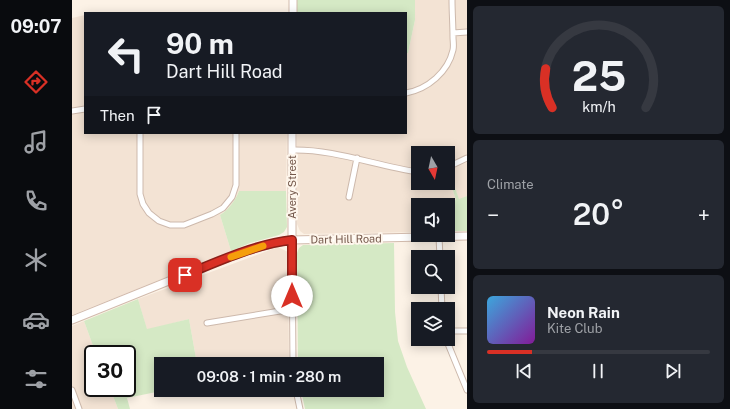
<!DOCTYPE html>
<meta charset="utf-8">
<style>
:root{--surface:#171b24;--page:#242831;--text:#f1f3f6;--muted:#9ea1a6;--line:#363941;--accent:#d93025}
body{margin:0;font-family:"Public Sans",sans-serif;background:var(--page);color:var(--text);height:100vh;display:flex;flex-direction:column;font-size:15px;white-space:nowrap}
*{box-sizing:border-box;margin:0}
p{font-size:13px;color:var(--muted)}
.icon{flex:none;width:22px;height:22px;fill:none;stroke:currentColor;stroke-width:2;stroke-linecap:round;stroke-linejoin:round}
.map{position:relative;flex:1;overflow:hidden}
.side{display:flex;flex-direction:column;gap:6px;padding:6px;background:#0d0f14;width:263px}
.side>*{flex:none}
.guide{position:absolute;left:12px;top:12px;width:323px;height:122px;border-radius:0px;box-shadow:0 2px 10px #0003;background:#171b24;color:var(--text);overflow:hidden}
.needle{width:26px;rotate:171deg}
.buttons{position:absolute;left:339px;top:146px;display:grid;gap:8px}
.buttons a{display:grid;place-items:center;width:44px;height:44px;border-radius:0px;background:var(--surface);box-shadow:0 2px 10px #0003;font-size:20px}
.speed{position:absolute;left:12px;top:345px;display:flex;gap:8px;font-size:20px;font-weight:700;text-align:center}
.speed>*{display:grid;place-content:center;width:52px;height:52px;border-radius:50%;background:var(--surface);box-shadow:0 2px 10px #0003;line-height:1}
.speed .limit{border:2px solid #111;border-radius:6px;background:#fff;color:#111}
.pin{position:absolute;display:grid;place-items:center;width:34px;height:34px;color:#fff;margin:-17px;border-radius:8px;box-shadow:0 2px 6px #0006}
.me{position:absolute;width:44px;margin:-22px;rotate:0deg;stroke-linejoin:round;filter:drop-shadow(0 0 3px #0008)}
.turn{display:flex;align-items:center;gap:14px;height:84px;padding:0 16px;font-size:18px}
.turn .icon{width:52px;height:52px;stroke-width:2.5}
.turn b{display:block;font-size:28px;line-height:34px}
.then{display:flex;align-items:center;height:38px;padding:0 16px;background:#0003;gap:8px;font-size:15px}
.big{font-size:30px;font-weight:600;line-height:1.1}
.side .card{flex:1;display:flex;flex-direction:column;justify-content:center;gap:6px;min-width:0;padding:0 14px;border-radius:6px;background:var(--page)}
.side .dial{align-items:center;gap:0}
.dial svg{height:104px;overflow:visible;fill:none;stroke:var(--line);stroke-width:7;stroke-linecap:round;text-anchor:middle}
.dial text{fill:var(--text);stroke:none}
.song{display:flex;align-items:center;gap:12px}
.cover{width:48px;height:48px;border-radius:6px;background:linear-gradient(135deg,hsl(200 70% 55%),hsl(290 70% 35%))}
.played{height:4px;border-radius:2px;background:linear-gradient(90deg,var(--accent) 20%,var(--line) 20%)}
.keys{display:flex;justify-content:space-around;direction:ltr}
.heat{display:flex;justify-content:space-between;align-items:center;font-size:22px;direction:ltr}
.trip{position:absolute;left:82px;top:357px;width:230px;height:40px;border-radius:0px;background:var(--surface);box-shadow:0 2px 10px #0003;font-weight:600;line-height:40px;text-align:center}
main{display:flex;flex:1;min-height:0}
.menu{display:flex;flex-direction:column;width:72px;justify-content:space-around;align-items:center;background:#090b0e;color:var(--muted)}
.menu .icon{width:28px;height:28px}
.menu .active{color:var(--accent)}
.menu b{font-size:18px;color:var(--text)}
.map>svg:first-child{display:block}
.residential{fill:#f3e3d4}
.green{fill:#d5e9c5}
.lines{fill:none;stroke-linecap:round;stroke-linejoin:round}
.street-casing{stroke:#cdb9ac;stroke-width:7}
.secondary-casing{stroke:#d2bbad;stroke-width:9}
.street{stroke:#fff;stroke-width:5}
.secondary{stroke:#fff;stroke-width:7}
.route-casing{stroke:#8d1f18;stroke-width:10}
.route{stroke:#d93025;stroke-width:7}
.slow{stroke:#f59e0b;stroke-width:7}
.labels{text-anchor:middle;stroke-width:4;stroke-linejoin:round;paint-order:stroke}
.street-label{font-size:11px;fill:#74584b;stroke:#fef6ec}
</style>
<main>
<nav class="menu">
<b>09:07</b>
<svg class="icon active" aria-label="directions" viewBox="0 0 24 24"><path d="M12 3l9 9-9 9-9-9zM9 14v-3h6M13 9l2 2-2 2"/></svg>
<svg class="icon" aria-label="music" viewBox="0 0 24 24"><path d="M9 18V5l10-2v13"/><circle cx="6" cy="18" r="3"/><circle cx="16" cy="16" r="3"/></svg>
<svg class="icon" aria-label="phone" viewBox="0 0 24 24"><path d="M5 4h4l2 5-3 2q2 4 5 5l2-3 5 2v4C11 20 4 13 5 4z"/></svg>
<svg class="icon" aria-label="climate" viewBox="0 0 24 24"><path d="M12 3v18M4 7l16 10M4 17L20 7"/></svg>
<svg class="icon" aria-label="car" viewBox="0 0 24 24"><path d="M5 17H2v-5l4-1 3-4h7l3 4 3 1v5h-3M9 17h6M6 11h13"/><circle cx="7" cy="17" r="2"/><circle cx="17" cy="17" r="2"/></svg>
<svg class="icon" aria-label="filters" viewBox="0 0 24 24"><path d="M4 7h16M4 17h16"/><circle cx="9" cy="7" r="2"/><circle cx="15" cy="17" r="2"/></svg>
</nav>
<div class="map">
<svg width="395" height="409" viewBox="0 0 395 409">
<rect width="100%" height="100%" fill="#fcf2e6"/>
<path class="residential" d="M343 0H395V196L387 200 377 171H376V153H346V183H376V175L384 200 371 203V205H346V232L232 234 228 231 225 224V133H334V53H336L343 20Z
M13 15V133H215L214 191H167L162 202 153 211 148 215 159 251 0 315V18Z
M206 247 216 252 217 364H125L117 319 75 330 66 299Z
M12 321 24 354H21V388H38L46 409H0V326Z"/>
<path class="green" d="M224 0H343V20L336 53H334V13H224Z
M376 171H377L387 199 395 196V231H376V205H371V203L384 200 376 175Z
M167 191H214L215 227 212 232 207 235 178 243 159 251 148 215C157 209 163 201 167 191Z
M322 243 323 312 326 341 335 367 354 409H233L229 390H305V364H226L225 253 227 248 231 245Z
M66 299 75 329 117 319 125 364H89V390H94L55 398 58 409H46L38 388H55V354H24L12 321Z"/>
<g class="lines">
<g class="street-casing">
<path id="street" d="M381 33 395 32
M334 93C356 89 376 72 381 50 382 46 381 41 381 37 381 25 380 12 380 0
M0 111 13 109
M68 133V194L71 204 77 213 87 221 98 225H112L140 214 151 208 160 197 164 185V133
M220 150C263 149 304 166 346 172
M376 167 395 158
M277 197 285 158
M367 237 368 257
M220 240 221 364
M369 287 370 309
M135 323 208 311 220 310
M376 331H395
M374 339 395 390
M0 390 7 409
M224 390 228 409"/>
</g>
<g class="secondary-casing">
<path id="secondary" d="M221 13V0
M220 133V240
M0 320C40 304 79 288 119 272 150 260 187 244 220 240L395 236"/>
</g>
<use href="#street" class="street"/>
<use href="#secondary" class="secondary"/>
</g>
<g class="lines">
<g class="route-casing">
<path id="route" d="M113 275C147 261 184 244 220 240V296"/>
</g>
<use href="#route" class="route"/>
<path class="slow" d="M159 257 191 246"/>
</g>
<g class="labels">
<g class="street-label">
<text transform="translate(220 187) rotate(-90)" y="4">Avery Street</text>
<text transform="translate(274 239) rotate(-1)" y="4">Dart Hill Road</text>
</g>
</g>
</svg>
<div class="buttons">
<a><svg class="needle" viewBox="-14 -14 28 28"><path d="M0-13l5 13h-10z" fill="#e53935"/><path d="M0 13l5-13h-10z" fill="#9ea1a6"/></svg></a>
<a><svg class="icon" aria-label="sound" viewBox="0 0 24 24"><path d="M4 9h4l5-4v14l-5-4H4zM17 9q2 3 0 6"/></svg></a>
<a><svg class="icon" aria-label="search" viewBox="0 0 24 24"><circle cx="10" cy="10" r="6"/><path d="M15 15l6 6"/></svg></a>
<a><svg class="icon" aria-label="layers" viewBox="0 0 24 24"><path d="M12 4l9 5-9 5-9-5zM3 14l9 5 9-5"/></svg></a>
</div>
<div class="speed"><div class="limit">30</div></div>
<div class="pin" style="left:113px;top:275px;background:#d93025"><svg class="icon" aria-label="arrive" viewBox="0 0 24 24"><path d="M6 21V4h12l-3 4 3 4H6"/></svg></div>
<svg class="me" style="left:220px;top:296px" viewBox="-20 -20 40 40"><circle r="19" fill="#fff"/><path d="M0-13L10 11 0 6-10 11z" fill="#d93025"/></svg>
<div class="trip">09:08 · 1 min · 280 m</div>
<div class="guide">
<div class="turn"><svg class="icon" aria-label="left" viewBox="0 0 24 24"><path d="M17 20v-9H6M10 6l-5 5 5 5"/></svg><div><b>90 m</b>Dart Hill Road</div></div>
<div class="then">Then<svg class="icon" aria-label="arrive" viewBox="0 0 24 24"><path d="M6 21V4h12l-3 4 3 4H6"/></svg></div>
</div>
</div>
<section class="side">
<div class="card dial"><svg viewBox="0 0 100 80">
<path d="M14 69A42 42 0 1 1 86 69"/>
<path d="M14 69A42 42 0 0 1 9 39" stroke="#d93025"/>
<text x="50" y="56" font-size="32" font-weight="700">25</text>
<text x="50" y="72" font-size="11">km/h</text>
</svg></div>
<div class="card"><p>Climate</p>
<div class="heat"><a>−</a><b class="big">20°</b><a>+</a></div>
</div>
<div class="card">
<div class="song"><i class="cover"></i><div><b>Neon Rain</b><p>Kite Club</p></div></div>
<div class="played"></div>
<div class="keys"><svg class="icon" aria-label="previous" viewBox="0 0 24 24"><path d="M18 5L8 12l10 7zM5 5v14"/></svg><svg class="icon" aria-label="pause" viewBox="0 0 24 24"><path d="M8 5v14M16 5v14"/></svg><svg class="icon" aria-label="next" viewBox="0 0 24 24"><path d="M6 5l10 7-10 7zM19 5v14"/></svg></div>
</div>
</section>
</main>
